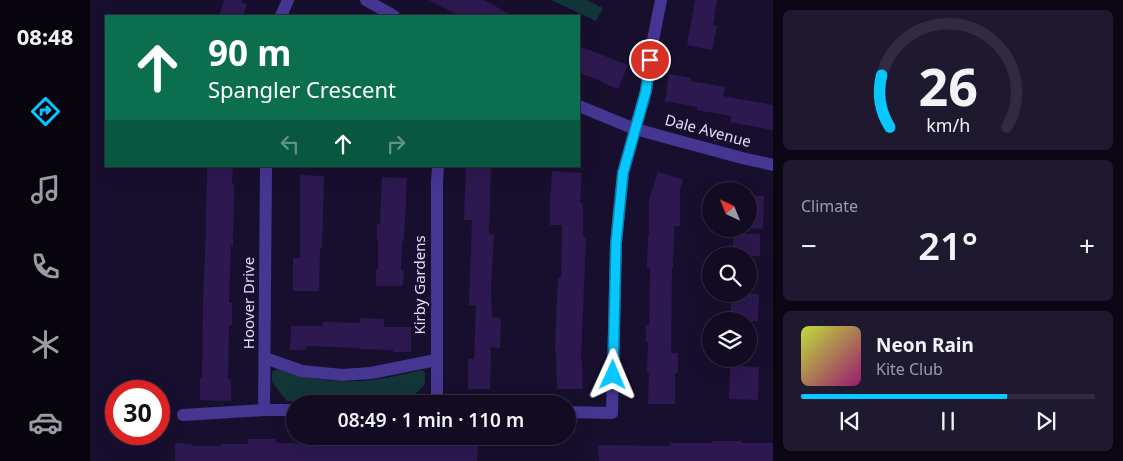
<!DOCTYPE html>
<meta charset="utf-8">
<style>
:root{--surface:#120b22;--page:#1f192f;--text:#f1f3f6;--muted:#9c9ba5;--line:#312b40;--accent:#08c6ff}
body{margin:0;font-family:"Noto Sans",sans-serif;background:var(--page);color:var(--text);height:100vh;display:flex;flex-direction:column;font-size:19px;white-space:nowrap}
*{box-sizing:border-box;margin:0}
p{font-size:16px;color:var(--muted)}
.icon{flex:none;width:28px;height:28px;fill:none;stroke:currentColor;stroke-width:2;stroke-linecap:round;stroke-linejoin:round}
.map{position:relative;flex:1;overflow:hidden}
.details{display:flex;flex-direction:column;gap:10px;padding:10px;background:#0a0613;width:350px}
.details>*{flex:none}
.top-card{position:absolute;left:15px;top:15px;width:475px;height:152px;border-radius:0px;box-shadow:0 5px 20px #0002,0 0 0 1px var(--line);background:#0b6e4f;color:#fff;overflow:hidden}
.needle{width:32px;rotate:317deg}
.tools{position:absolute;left:612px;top:182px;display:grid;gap:10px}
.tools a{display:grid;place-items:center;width:55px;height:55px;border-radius:50%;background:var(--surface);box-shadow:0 5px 20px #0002,0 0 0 1px var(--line);font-size:25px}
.speed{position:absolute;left:15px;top:380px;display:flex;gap:10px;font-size:25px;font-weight:700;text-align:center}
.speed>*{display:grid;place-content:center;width:65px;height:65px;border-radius:50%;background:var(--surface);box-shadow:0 5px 20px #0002,0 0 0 1px var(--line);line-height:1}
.speed .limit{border:8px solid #d22;background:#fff;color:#111}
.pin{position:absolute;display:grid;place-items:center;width:42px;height:42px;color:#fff;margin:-21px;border:2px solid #fff;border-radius:50%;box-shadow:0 1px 5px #0007}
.me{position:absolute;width:55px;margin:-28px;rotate:1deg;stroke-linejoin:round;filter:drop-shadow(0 0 4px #0008)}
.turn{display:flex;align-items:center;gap:18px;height:105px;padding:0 20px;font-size:22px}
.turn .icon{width:65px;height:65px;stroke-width:2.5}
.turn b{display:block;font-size:35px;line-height:42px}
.lanes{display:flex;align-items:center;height:48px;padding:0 20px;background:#0003;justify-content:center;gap:25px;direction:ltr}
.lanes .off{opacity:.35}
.big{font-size:38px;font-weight:600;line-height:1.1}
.details .widget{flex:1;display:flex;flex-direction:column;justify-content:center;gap:8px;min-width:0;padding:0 18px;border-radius:8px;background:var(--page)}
.details .dial{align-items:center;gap:0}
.dial svg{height:130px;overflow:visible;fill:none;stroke:var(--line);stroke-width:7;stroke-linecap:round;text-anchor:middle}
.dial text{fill:var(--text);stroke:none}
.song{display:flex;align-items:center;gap:15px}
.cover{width:60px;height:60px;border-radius:8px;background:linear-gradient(135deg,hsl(70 70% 55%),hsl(320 70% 35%))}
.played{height:5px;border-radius:2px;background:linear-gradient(90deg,var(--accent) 70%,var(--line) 70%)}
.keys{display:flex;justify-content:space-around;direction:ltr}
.heat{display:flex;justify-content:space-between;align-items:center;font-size:28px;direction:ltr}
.trip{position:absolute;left:196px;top:395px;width:290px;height:50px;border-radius:25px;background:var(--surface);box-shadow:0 5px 20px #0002,0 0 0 1px var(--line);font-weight:600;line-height:50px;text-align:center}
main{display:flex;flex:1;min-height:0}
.tabs{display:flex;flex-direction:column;width:90px;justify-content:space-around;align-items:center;background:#07040e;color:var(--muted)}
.tabs .icon{width:35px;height:35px}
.tabs .current{color:var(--accent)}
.tabs b{font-size:22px;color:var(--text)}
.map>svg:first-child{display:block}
.green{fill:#113538}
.building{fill:#2c1950}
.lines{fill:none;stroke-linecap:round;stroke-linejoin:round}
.minor{stroke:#453691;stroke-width:12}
.route-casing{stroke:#0581a6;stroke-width:12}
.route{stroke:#08c6ff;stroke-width:9}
.labels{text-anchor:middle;stroke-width:5;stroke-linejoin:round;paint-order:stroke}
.street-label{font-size:15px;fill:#e4dcff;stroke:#180f2e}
</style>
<main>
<nav class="tabs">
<b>08:48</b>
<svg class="icon current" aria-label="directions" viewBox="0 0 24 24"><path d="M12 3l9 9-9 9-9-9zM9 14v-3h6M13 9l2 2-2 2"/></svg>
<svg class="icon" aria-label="music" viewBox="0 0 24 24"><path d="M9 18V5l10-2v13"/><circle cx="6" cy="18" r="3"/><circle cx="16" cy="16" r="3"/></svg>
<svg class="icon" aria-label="phone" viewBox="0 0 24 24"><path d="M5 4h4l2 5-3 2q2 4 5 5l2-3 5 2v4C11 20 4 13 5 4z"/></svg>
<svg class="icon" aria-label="climate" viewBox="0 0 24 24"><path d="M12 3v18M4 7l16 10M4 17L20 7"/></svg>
<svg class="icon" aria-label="car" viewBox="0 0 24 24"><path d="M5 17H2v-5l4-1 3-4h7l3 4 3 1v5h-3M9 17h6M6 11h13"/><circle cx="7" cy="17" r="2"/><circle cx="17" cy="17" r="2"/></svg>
</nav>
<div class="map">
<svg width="683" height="461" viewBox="0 0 683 461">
<rect width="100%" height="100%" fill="#180f2e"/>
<path class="green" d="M461 0H497L513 8 506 21Z
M188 369C240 387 279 384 331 370L335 372V384L318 402 197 401 182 382V371Z"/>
<path class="building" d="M134 0H152L151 2 157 4 153 16H129Z
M339 0H394L423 16H369Z
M605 0H627L623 25 627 26 622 50 597 45Z
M489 46 538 65 528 89 511 82 512 81 489 73Z
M579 74 601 78 600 81 635 87 633 96 683 105V130L640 122 641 116 607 110V107L575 101Z
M117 166H143L142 184H144L143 246H141L139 303H142V325H139L138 379H141V401L110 400V378H112L113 302 116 229Z
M376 166H401L399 234 404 235 401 290 402 317 411 318 410 348 401 347 400 389H378V359H384L386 305H379L382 220H374Z
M462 171 492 173 490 203H493V237H496L491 361H492L493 389H467L466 351H465L466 320 468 278H471L472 225H460V201Z
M568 172 593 180 590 189V226H584L583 268H582L581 353H588V373H585V404H558L559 373H557L558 342H556V325H559L560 268H557L558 237H559V199Z
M210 175 234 176 232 248H230L229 291H203V258H210Z
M292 177 317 178 314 241H312L311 270H314L313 286H286V269H288V240H287V224H290Z
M659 195 674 196 673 229 659 228Z
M643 234H670V256H643Z
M641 294H669L668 321H641Z
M270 318 294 319V327H321V352H303V350L270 349V348L217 346 216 350H200L201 326H233V322L270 323Z
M640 366 669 367 668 400 639 399Z
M158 439H186V443L227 444V442H288V445L329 446V442H357V444L388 445 387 461H85V443L102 444V446H131V444H158Z
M622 441H652V443H683V461H509L508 445 580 446V443H622Z"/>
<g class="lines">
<path class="minor" d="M276 0 304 16
M191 16 198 0
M489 106 545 129 652 158 683 165
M176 166 174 410H205
M175 358 212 371 252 375 281 373 346 360
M347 404V182L348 166
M478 412 522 413 526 243 533 173 545 129 556 91 562 45 571 0
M93 415 174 410"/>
</g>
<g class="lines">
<g class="route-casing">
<path id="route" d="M523 375 526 243 533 173 556 91 560 60"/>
</g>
<use href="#route" class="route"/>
</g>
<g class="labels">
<g class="street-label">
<text transform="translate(618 131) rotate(15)" y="5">Dale Avenue</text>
<text transform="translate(330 285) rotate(-90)" y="5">Kirby Gardens</text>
<text transform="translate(159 303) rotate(-90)" y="5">Hoover Drive</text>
</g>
</g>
</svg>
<div class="tools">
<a><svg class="needle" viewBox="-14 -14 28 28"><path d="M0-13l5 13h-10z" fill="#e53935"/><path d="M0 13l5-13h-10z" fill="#9c9ba5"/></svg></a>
<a><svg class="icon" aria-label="search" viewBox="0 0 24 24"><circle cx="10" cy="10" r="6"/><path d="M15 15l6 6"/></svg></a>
<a><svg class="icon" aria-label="layers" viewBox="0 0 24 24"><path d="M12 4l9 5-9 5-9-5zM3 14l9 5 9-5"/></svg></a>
</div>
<div class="speed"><div class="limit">30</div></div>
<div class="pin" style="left:560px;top:60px;background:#d93025"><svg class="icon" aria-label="arrive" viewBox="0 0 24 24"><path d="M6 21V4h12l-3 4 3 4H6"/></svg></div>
<svg class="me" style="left:523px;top:375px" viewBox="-20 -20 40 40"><path d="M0-17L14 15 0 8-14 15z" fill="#08c6ff" stroke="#fff" stroke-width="4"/></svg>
<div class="trip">08:49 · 1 min · 110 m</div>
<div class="top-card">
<div class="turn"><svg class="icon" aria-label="ahead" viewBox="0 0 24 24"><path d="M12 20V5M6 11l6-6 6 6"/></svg><div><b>90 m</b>Spangler Crescent</div></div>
<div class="lanes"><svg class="icon off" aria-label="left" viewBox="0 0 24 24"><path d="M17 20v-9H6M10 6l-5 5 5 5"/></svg><svg class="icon" aria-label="ahead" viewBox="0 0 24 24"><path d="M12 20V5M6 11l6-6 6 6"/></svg><svg class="icon off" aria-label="right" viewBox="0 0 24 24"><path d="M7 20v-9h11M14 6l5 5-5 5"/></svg></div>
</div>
</div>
<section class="details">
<div class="widget dial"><svg viewBox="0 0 100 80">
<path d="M14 69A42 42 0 1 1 86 69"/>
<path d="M14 69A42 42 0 0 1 9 37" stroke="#08c6ff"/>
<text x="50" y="56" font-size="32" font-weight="700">26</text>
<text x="50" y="72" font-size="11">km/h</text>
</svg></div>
<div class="widget"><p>Climate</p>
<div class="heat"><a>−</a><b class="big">21°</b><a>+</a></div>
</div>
<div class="widget">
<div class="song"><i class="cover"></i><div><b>Neon Rain</b><p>Kite Club</p></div></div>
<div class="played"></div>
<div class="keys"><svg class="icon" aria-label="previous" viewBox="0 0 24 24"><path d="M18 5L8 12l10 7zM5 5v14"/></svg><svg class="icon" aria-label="pause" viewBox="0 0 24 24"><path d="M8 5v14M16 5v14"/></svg><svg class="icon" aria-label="next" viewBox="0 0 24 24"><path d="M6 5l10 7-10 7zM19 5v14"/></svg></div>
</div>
</section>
</main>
